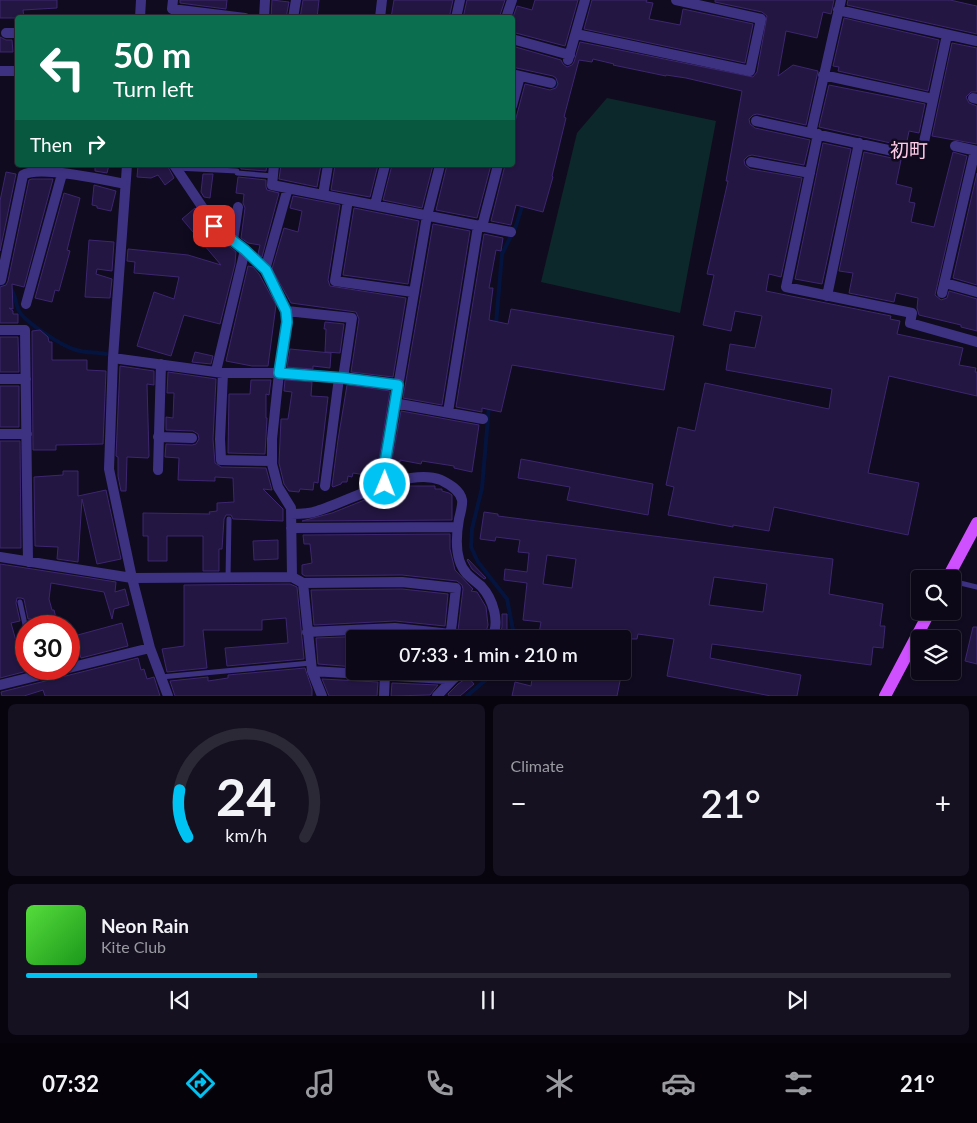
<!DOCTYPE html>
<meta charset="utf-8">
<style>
:root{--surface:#0c0817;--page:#151120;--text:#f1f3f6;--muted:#9a9aa1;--line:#2c2936;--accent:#00c3f4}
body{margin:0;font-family:Lato,"Noto Sans JP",sans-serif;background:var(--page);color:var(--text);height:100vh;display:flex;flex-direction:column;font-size:19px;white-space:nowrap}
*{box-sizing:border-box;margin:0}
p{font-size:16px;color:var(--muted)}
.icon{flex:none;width:28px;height:28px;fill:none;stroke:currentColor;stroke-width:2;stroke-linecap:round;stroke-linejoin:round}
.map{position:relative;height:696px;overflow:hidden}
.details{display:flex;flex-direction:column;gap:8px;padding:8px;background:#07040d;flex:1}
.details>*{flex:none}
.guide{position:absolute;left:15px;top:15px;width:500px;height:152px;border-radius:5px;box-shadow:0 1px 4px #0004,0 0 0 1px var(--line);background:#0b6e4f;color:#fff;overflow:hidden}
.fabs{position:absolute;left:911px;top:570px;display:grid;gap:10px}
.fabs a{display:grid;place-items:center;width:50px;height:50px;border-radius:5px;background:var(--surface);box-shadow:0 1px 4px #0004,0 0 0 1px var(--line);font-size:25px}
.speed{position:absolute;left:15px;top:615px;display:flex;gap:10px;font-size:25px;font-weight:700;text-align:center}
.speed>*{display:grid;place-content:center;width:65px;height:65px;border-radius:50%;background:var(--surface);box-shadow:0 1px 4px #0004,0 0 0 1px var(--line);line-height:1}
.speed .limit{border:8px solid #d22;background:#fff;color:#111}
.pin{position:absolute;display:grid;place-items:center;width:42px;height:42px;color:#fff;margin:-21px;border-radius:10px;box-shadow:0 2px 8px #0006}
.me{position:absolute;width:55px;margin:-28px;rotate:1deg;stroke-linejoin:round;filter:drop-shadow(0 0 4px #0008)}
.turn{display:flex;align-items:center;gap:18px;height:105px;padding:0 15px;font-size:22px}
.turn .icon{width:65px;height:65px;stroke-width:2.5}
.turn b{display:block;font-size:35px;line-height:42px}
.then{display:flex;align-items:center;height:48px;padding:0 15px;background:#0003;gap:10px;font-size:19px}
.big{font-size:38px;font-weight:600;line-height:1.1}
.details .card{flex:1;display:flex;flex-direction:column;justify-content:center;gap:8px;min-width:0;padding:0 18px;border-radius:8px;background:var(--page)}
.details .dial{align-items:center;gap:0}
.dial svg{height:130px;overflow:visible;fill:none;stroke:var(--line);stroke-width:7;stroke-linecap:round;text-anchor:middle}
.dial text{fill:var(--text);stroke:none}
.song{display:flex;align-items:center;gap:15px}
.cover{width:60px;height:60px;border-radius:8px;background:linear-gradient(135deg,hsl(110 70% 55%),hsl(120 70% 35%))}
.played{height:5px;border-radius:2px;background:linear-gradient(90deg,var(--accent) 25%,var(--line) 25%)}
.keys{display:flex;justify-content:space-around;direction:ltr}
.heat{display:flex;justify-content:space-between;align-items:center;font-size:28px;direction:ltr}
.details .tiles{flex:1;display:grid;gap:8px;grid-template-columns:1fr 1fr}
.card:last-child{grid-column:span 2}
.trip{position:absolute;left:346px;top:630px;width:285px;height:50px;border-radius:5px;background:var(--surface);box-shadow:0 1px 4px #0004,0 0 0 1px var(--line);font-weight:600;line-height:50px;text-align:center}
.tabs{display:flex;height:80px;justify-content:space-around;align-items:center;background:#050309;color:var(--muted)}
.tabs .icon{width:35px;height:35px}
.tabs .on{color:var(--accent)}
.tabs b{font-size:22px;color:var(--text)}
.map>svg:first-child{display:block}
.green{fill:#0d282a}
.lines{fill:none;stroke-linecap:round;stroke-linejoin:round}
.stream{stroke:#05143e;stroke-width:4}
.building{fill:#231642;stroke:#3c266f;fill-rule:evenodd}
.lane{stroke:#3d3282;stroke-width:5}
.street{stroke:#3d3282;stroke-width:10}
.primary{stroke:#cf50ff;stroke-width:12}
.route-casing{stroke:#007f9f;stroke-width:12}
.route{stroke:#00c3f4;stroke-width:9}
.labels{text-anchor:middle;stroke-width:5;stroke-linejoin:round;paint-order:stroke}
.neighbourhood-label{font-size:19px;fill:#ffcbe7;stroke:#100b1f}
</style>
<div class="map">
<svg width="977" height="696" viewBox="0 0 977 696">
<rect width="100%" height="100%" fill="#100b1f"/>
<path class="green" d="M607 98 716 121 680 313 541 282 577 133Z"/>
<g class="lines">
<path class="stream" d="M553 93 558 76
M0 286C20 287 12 303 21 314 30 325 62 346 76 350 85 353 96 352 106 354
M496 324 502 254 516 226 523 203
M489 406 482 488 472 529 471 547 478 562 507 599 513 630 512 639
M467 696 496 671"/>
</g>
<path class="building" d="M0 0H57V8L23 10 24 18H0Z
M180 0H227L226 9 180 3Z
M272 0 289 2 286 18H271Z
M303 0H319L317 18H300Z
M394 0H453L449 18H391Z
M467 0H505L499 18H463Z
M535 0H578L565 46 512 32V20L517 6 532 10Z
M592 0H647L646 2 653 3 649 19 680 25 683 9 753 24 745 63 584 29Z
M715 0H834L831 14 823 12 817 38 786 31 778 76 793 65 818 71 806 125 757 114 753 115 749 119 750 124 755 128 810 140 804 165 752 155 748 156 744 160 745 165 750 169 802 178 781 277 769 274 766 291 891 316 890 319 900 321 897 334 963 348 959 365 976 368 975 372H977V396L889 376 868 473 919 483 908 535 774 507 769 531 733 525V527L668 515 674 487 666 485 678 427 695 431 705 383 829 409 832 389 726 370 730 344 755 348 762 316 735 311 731 331 703 325 714 275 707 274 728 181H726L742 91 686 78 666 75V76L613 65 614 64 593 59 592 62 579 60 564 117 566 118 552 176 553 177 543 212 516 205 511 225 491 221 505 165H512V133L525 84 550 90 556 88 558 84 556 78 553 76 512 67V46L561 60 563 64 567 67 572 65 574 62 580 42 753 77 757 72 767 16 762 12 715 2Z
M848 0H950L972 5 977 6V34L847 5Z
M844 18 939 40 928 91 838 71 839 67 833 66Z
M0 37 6 40H12L13 52H0Z
M952 43 977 48V92H971L966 97 969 103 977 106V144L932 136Z
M829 85 925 104 919 133 909 131 906 146H904L819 127Z
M823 143 851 149 822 284 795 279Z
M864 152 901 160 896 184 912 188 909 202 915 203 911 222 934 227 953 152 967 156 935 295 941 300 947 298 949 291 977 299V331L961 327V325L919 315 917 308 918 298 896 293 894 302 849 293 853 273 839 271Z
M95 165H109L107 173 95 171Z
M138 165H167L174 178 165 185 158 175 151 178 137 177Z
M240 165H267L266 171 241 169Z
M281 165H321L317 187 279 179Z
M335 165H378L370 197 331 190Z
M392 165H433L422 208 383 200Z
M447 165H491L477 218 436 210Z
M6 172 16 174 0 251V201Z
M977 173V285L953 278Z
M203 174H213L210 198 204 197 201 192Z
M238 177 266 180V187L267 190 279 193 262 257 258 254 260 245 248 243 241 238 245 208 243 203 244 194 236 193Z
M32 179H53L24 287 12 284 13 309 9 308 13 311V314H18V323H0V287L6 285 8 281 29 180Z
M94 185 116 191 111 211 97 208V206L92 205Z
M64 193 80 198 67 250 70 251 59 291 55 290 52 302 35 298Z
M293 196 340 205 328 280 330 286 406 298 393 377 351 372 359 319 356 312 291 303 272 269 284 228 298 232 302 211 290 208Z
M195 208 210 231 236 252 235 264 220 324 184 315 171 356 137 346 154 292 174 299 179 277 134 273 135 262 127 261 128 249 188 255 221 265 182 219Z
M354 208 419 221 408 284 343 275Z
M220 212 230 213 229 222 220 221Z
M433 224 470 231 442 405 403 398Z
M484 234 503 238 501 251 496 250 489 288H493L489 320 508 324 511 309 674 336 664 390 512 365 501 412 482 408V412L456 407Z
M89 240 114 242 112 271 97 269 96 274 112 279 110 298 85 297Z
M248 266 253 267 259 274 276 305 268 366H252L226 361Z
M325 322 344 324 340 353 325 352 326 329H324Z
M40 330 48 337 49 342H52V360H87V370L106 371 103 444 56 445V450H33L32 331Z
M0 337H18L19 372H0Z
M290 349 331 353 330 368 313 366V369L287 367Z
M195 352 213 356 211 364 192 362Z
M120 366 154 371V385L147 384 149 456 148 458 127 457 126 491H121L118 476V457L116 456Z
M168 372 216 379 213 439 215 463 221 467 266 468 272 490 263 489 283 509V521L233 519 231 515H226L224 519 222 549H219V571H203V536H167V561H148V536H143V513L210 514 209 512 217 511V503L234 502 233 478 215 477V481L178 480 179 458 165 457 166 444 192 445 196 444 199 439 198 434 193 431 166 430V417L173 418 174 393H167Z
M251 380H271L269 395 266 394V418H267L265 454 228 453 229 394H250Z
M285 380 312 382 311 396 328 397 318 483 314 482 313 490 300 489 299 492 289 491 284 484 279 463 281 419H288L292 392 284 391Z
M347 385 390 391 377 471 367 469 366 475 353 473 352 477 348 476 347 482H342L341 484 333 487 332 486 338 440Z
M0 386H19V427H0Z
M401 411 479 425 472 472 454 468V466L422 461 421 464 400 460V462L392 461Z
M0 441H20L21 548H0Z
M521 459 653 484 648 515 567 500 570 487 518 478Z
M63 471H78V496L106 490 121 559 97 564 82 499 78 562 57 559 58 547 35 546 34 477 63 475Z
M409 486H435V489H442V491L449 493 452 495V520L302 521 332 513 367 499H376V495L379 494Z
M484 512 498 514V516L833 559 829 594 883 604 880 626H885L883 648 873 647 871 665 712 644 710 658 801 675 797 696H771L667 676 674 639 638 634 637 639H538L541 622 523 620 527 583 504 580 505 569 527 572 529 553 518 552 520 540 496 537 495 541 480 539ZM547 555 576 559 572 588 543 584ZM714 577 767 584 763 612 709 605Z
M450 534V549L455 570 473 589 471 591 477 592 486 607 488 625 484 639H457L463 589 462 585 457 581 402 575 305 576 302 574V565L312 563 310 544H304L303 535Z
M278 540V559L254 560 253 541Z
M468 559 486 578 484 579 472 569 467 560Z
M0 564 116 582 115 592 125 589 129 605 114 609 112 619 104 592 51 583 49 599 52 610H54L58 626H34L32 619H28L24 599 21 598H17L16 603 20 621 11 623 16 641 23 640 26 655V669H30L31 670 0 678Z
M290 584 297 587 304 659 227 666 225 648 288 643 286 618 262 620V630H203L207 668 167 672 162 649 184 646V585Z
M402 589 448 594 445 626 395 621 314 625 311 590Z
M502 614H507V639H499L502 627Z
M122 623 128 646 81 658 74 636Z
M973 627H977V664L965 661Z
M395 635 431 639H355V667L318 664 316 638Z
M138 658 141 670 144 669 147 679 154 677 160 696H45L43 690 24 696H2L1 692Z
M305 668 312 689V696H175L170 681 208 677V681L228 678V675Z
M533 671H622L617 696H512L515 682 531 686Z
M468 677 474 684 460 696H449L448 694 458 684Z
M322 679 378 682 377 696H329Z
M392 683 438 685 430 695 391 696Z"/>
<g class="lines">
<path class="lane" d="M176 168 237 171V173L273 176
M228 578 229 519
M952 581 977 587
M20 602 26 629
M161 677 311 663"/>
<path class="street" d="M173 0 172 9 245 18
M838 10 977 41
M140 18 141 0
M264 18 265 0
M293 18 296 0
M380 18 382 0
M456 18 460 0
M506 18 512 0
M6 33H18
M576 34 750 71 761 19 676 0
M512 39 570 55
M568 60 585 0
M0 71H18
M512 74 551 83
M823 75 933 99
M973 98 977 99
M512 106 520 76
M756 121 902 153
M811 133 841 0
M818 134 786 287 912 313 910 323 977 342
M924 142 947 35
M955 146 977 151
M751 162 810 173
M127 165 113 358 109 469 132 578 150 648 168 696
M174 165 215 226 245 250 265 270 287 311V322L279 373 272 439V464L278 487 291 508 292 577
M274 165 272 185 511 232
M323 195 328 165
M348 200 335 281 413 292
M375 205 385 165
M482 227 498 165
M233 240 238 207
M265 270 288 188
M1 280 23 175C38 165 106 180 125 184
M945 283 977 292
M942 293 975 151
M827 296 859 143
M26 304 62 174
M287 311 352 318 343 378
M0 330H25L28 562
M113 358 223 373H279L343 378 398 385
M216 371 245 250
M223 373 220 439 221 460 272 461
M0 379H26
M394 403 483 419
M448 412 478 226
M0 434H27
M158 437 192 438
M158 470 161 364
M385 484 384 469 427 216 440 165
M325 486 339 378
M291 514C300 514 309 514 317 511 350 501 407 467 441 480 449 484 460 490 462 500 463 505 460 514 459 519 456 536 454 560 467 574 471 578 476 582 481 586 493 599 501 623 491 639
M291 528 457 527
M0 557 132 578 292 577 303 583 402 582 456 588 450 639
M303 583 312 671 322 696
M307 632 395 628 451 634
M312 671 446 679 447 671
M447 679H453L463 671
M0 685 150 648
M384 696 385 675
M437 696 453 679"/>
<path class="primary" d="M947 579 977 523
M885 696 930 611"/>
</g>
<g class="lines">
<g class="route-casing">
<path id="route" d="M214 226 245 250 266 270 286 311 287 322 279 373 343 378 398 385 384 469 385 484"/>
</g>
<use href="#route" class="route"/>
</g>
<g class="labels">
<g class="neighbourhood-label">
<text x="909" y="157">初町</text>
</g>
</g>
</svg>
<div class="fabs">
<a><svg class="icon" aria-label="search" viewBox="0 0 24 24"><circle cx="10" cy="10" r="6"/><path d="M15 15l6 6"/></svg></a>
<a><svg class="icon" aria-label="layers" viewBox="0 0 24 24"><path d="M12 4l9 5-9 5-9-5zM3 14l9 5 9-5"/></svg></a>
</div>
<div class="speed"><div class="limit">30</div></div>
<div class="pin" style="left:214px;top:226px;background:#d93025"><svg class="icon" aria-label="arrive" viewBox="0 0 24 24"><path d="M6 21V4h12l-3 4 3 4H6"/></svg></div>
<svg class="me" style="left:385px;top:484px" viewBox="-20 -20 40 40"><circle r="17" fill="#00c3f4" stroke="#fff" stroke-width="3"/><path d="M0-11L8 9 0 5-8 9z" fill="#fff"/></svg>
<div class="trip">07:33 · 1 min · 210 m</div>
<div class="guide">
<div class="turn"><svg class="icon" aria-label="left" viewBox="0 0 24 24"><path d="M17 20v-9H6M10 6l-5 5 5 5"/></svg><div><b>50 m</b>Turn left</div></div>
<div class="then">Then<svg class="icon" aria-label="right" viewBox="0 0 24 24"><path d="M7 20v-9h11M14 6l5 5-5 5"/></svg></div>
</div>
</div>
<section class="details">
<div class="tiles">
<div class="card dial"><svg viewBox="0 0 100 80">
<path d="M14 69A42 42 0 1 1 86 69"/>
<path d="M14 69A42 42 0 0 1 9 40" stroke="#00c3f4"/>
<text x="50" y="56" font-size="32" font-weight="700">24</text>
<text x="50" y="72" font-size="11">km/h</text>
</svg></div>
<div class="card"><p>Climate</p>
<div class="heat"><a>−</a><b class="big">21°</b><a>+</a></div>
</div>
<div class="card">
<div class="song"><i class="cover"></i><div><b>Neon Rain</b><p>Kite Club</p></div></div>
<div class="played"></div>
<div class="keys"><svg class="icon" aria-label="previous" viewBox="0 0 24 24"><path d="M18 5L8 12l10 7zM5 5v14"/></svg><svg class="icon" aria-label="pause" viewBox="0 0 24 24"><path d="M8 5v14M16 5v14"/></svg><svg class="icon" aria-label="next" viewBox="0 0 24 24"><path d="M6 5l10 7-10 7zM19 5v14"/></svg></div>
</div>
</div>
</section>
<nav class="tabs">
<b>07:32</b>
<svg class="icon on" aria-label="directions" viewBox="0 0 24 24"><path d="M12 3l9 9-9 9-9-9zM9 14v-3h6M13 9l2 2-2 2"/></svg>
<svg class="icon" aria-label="music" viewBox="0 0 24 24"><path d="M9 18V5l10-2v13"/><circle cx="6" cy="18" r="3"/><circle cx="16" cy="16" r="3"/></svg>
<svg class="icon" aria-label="phone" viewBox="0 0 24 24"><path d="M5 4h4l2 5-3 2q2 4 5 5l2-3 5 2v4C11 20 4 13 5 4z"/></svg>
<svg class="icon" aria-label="climate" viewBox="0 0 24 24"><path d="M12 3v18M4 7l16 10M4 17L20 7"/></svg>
<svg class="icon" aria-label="car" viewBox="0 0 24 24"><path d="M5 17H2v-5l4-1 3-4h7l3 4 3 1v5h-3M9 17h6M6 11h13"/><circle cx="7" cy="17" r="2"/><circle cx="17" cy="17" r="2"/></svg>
<svg class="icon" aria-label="filters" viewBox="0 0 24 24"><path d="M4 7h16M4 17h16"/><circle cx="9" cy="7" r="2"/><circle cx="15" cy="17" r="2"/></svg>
<b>21°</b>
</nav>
